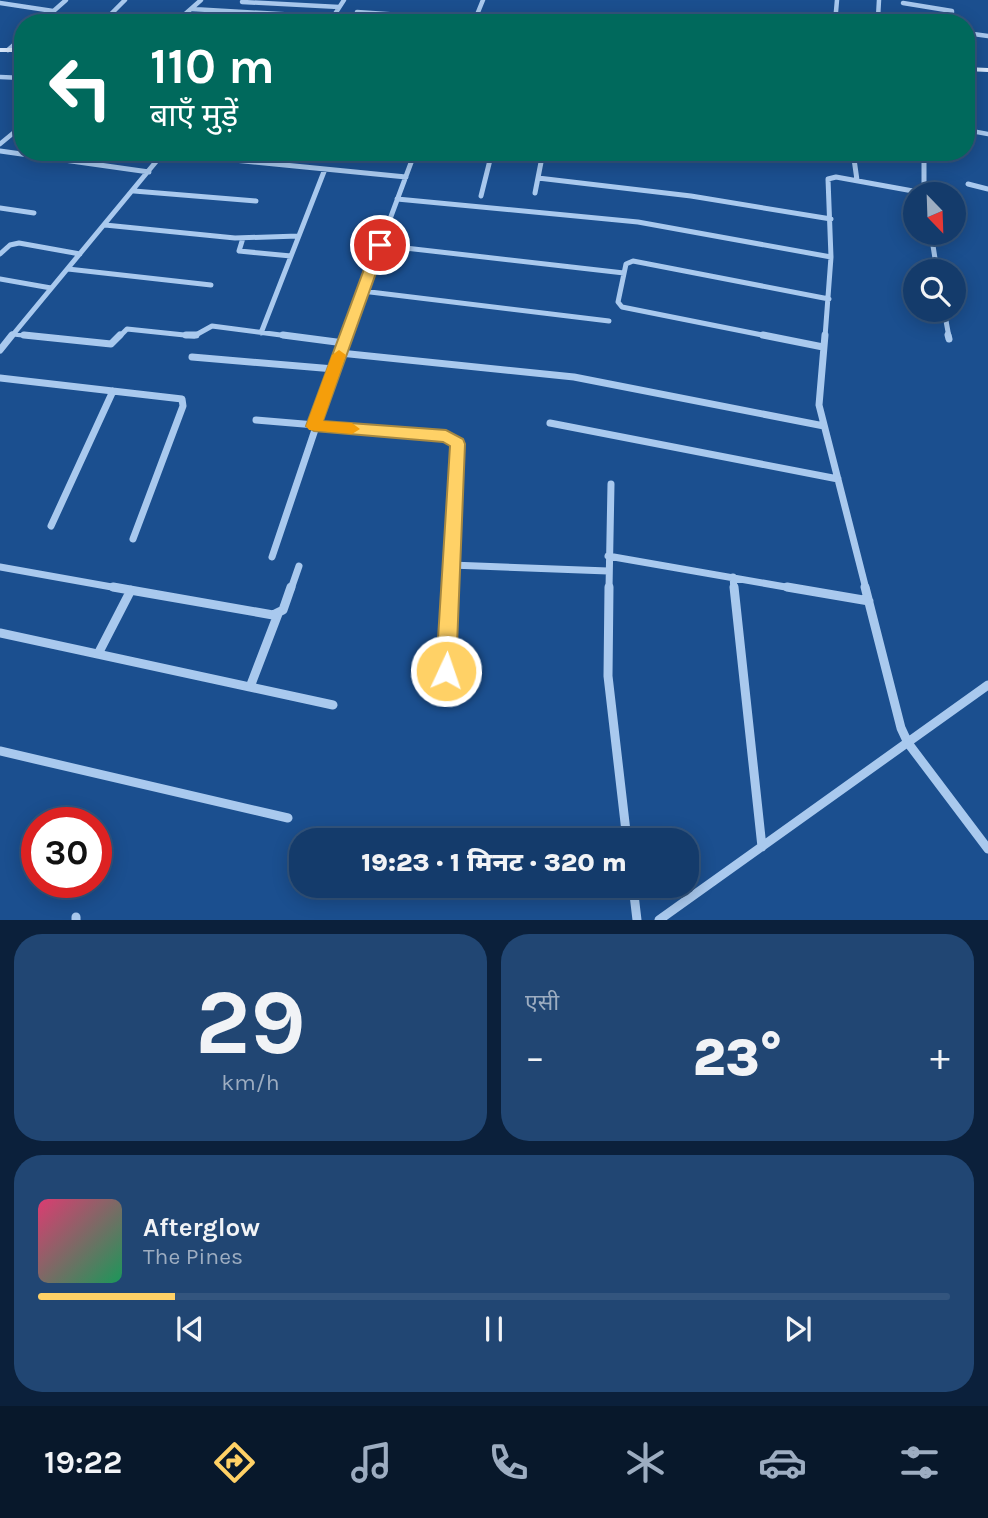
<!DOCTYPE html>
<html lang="hi">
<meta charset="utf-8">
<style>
:root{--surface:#143b6b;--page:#214673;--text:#f1f3f6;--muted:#9dadc1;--line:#33557e;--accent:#ffd166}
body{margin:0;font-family:Karla,"Noto Sans Devanagari",sans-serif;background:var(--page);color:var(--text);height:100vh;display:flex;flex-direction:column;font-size:26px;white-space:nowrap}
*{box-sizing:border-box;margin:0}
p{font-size:23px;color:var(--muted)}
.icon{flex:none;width:38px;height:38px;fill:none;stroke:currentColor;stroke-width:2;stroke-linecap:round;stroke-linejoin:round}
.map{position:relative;height:920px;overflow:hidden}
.drawer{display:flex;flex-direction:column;gap:14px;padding:14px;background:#0b203b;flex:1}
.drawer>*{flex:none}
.hud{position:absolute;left:14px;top:14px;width:961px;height:147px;border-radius:28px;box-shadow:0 4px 18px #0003,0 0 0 2px var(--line);background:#00695c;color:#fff;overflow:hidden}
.needle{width:46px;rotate:157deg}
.fabs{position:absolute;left:903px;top:182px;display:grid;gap:14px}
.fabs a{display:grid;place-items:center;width:63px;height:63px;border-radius:50%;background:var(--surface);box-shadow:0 4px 18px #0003,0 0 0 2px var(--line);font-size:35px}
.speed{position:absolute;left:21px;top:807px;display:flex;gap:14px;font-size:35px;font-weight:700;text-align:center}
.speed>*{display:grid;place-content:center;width:91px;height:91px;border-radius:50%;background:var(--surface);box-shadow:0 4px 18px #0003,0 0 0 2px var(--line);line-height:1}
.speed .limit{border:10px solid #d22;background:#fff;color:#111}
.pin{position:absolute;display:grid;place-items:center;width:60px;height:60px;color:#fff;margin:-30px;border:4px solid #fff;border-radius:50%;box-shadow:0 2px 7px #0007}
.me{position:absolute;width:77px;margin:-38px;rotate:3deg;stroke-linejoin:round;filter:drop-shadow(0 0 5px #0008)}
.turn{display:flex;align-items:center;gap:24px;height:147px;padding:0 21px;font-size:32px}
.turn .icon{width:91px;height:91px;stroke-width:2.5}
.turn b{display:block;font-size:49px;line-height:60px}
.big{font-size:52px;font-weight:800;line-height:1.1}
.drawer .tile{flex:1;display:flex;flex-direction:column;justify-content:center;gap:10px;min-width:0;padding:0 24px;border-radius:28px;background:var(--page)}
.drawer .dial{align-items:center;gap:0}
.dial b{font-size:91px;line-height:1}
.song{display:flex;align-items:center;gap:21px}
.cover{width:84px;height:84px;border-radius:10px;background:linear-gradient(135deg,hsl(340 70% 55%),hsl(150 70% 35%))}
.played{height:7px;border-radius:4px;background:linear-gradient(90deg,var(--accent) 15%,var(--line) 15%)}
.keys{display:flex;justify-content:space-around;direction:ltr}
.heat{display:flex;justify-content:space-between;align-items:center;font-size:38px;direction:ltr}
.drawer .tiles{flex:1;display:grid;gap:14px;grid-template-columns:1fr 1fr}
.tile:last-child{grid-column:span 2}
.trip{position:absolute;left:289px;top:828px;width:410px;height:70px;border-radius:28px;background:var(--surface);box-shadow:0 4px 18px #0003,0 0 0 2px var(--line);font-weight:800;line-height:70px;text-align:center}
.tabs{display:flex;height:112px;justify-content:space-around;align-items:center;background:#08182b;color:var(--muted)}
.tabs .icon{width:49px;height:49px}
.tabs .current{color:var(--accent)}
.tabs b{font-size:32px;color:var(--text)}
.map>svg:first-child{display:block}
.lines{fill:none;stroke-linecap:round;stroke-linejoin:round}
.minor-far3{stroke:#a9c9ee;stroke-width:4.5}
.minor-far2{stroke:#a9c9ee;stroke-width:5}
.minor-far1{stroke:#a9c9ee;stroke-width:7}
.minor{stroke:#a9c9ee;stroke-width:9}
.secondary{fill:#d6e6fa;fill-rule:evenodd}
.route{fill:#ffd166;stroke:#a68842;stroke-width:2}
.slow{fill:#f59e0b}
</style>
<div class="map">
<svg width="988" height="920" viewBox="0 0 988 920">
<rect width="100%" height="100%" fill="#1b4f8f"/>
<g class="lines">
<path class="minor-far3" d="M344 0 333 17 351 19
M879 0 878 18 891 23
M242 2 339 7
M0 3 53 11
M903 3 952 11 951 23
M192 9 333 17
M357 12 474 20
M474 22 483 0
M40 23 66 0
M102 23 125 0
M175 23 201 0
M835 23 837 0
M966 33 988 36
M8 50 23 37
M0 77 23 78
M966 130 988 134
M0 144 23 125"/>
<path class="minor-far2" d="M0 151 149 172
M526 152 543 154
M688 152 774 158 778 157 776 152
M853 152 857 180
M924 152V194
M164 153 406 177
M538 178 691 196 831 219
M968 184 988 189
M134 191 256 201
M535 193 543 152
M481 196 492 152
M397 199 638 222 831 257
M0 208 34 213
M105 225 235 238 298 236
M931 233 937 271
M243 238 239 251 291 256
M379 245 624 273
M0 254 10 245 19 243 80 254
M68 269 211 285
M0 279 51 288
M362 291 609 321
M944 310 949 337
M261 333 325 169
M13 334 41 337
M11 337 164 152
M119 337 127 329 194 336 212 326 296 337
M346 337 415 152
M772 337 622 307 618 302 626 264 633 261 829 299
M825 337 831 257 828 179 836 177 924 193"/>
<path class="minor-far1" d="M24 335 111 344 120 335
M186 335H196
M283 335 344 343
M763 335 823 347
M825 335 819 405 866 589
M948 335 949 339
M0 350 12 335
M340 353 574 377 824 426
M192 357 334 369
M0 378 182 399 183 406 133 539
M256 420 446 436 455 440 459 448 451 589
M550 423 838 479
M51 526 113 391
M608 556 797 589
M272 557 347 335
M451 565 608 571
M0 567 123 589
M733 577 734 589
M291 589 299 566
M609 589 611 484"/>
<path class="minor" d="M113 587 273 615 283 610 291 587
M609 587 608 676 627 840
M734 587 762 847
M787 587 869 601
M865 587 901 728 908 743 988 849
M0 633 333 705
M98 654 131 590
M446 671 451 587
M250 687 278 614
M0 751 288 818
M633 886 637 920
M76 917V920
M659 920 988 685"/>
<path class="secondary" d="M0 48H23V52H0Z
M966 67 988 68V72L966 71Z"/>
</g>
<path class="route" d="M380 242 386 245 323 421 446 430 463 439 465 444 456 671 453 678 446 680 439 678 436 671 450 446 443 442 314 431 306 426 373 245Z"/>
<path class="slow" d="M339 350 346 355 323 421 352 423 360 429 352 434 309 430 306 426 332 355Z"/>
</svg>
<div class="fabs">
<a><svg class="needle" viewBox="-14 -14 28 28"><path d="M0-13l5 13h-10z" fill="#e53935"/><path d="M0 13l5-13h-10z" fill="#9dadc1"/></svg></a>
<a><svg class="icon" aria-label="search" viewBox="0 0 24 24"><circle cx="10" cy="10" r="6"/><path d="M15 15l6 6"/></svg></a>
</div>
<div class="speed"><div class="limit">30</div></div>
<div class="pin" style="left:380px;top:245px;background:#d93025"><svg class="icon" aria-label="arrive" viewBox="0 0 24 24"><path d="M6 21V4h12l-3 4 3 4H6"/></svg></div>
<svg class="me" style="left:446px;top:671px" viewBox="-20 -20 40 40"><circle r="17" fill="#ffd166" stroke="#fff" stroke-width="3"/><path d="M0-11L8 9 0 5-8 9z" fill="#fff"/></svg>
<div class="trip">19:23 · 1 मिनट · 320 m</div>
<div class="hud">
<div class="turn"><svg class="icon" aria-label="left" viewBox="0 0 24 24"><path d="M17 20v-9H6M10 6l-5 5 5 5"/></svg><div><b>110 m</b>बाएँ मुड़ें</div></div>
</div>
</div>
<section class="drawer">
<div class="tiles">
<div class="tile dial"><b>29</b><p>km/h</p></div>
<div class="tile"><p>एसी</p>
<div class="heat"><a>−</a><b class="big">23°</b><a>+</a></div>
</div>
<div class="tile">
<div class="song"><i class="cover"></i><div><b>Afterglow</b><p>The Pines</p></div></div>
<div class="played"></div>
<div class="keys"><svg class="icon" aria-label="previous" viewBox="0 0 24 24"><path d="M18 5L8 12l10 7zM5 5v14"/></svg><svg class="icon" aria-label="pause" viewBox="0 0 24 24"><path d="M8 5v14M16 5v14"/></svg><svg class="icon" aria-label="next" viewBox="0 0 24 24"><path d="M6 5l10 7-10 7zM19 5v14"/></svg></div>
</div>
</div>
</section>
<nav class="tabs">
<b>19:22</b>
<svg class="icon current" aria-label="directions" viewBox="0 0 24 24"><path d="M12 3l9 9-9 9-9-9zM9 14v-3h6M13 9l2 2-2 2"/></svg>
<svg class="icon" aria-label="music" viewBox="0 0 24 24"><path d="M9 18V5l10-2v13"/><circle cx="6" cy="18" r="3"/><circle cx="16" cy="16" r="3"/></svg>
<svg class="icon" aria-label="phone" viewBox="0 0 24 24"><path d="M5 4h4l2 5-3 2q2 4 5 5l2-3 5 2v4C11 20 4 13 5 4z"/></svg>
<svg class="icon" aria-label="climate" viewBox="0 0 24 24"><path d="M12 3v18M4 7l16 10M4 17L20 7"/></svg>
<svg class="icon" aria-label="car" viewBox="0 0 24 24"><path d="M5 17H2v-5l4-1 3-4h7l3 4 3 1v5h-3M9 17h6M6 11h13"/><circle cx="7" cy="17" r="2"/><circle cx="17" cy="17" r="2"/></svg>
<svg class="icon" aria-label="filters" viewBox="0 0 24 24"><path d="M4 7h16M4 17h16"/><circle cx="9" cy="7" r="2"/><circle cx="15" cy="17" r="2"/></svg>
</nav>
